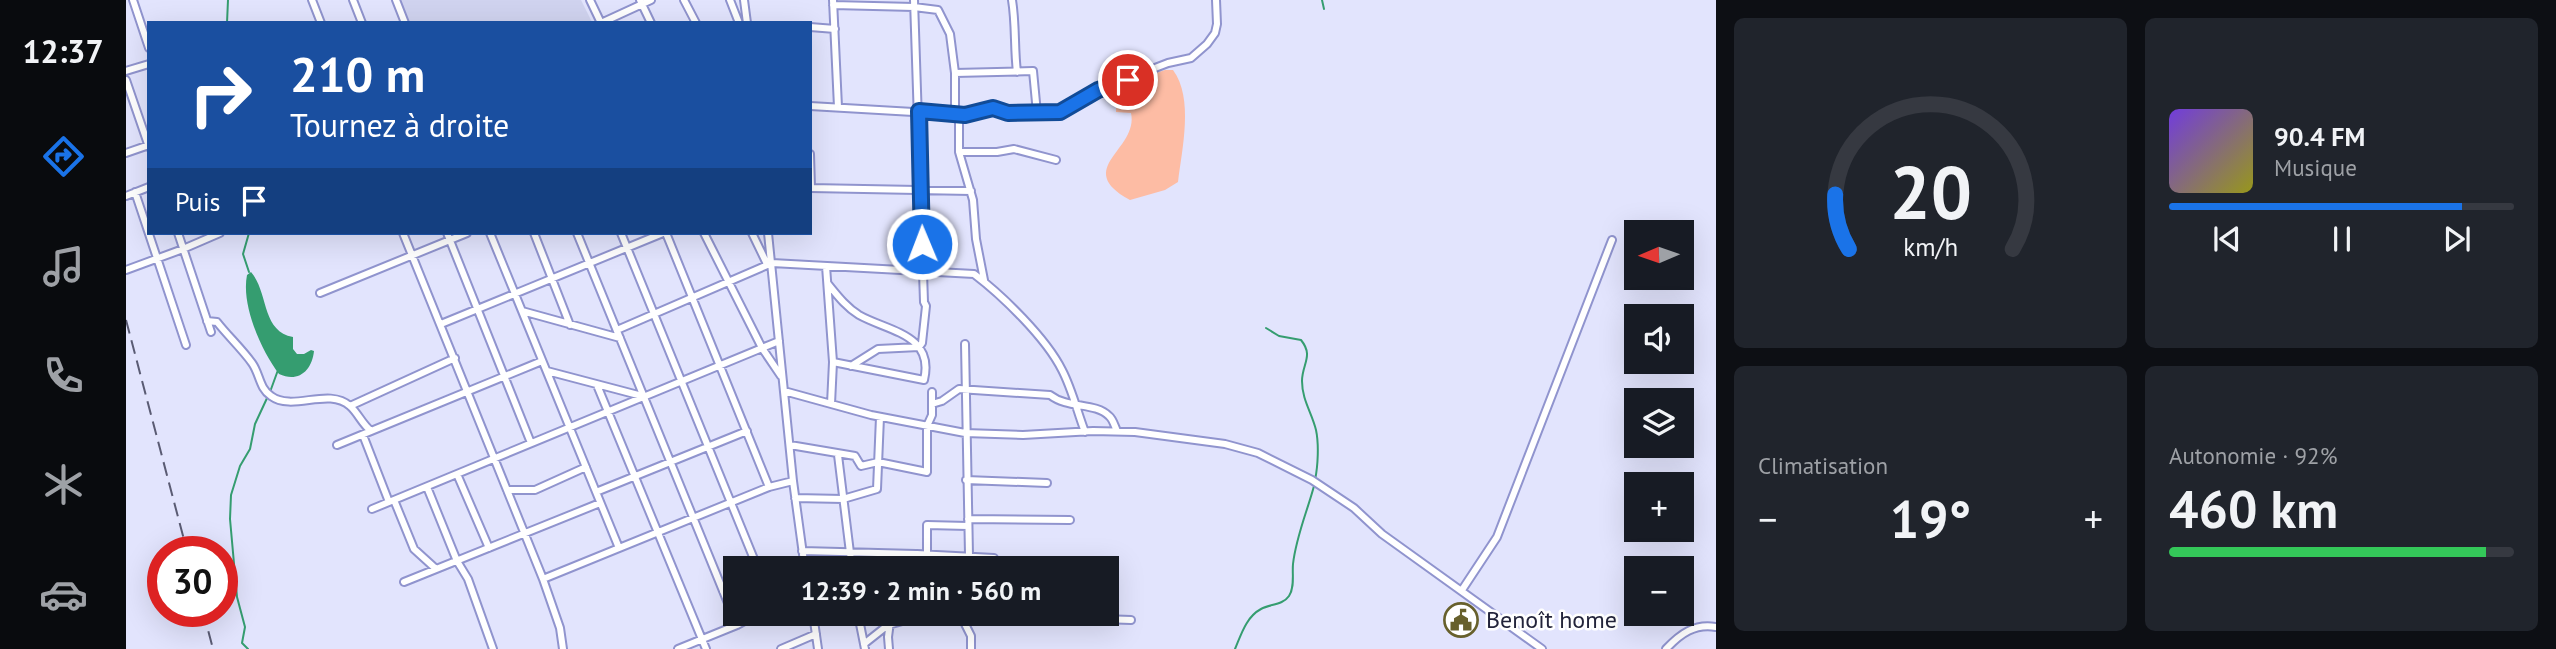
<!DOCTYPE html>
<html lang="fr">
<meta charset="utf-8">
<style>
:root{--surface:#171b24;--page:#20242c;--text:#f1f3f6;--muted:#9ea1a6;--line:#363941;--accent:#1a73e8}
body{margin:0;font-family:"PT Sans",sans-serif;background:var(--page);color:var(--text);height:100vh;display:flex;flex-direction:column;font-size:26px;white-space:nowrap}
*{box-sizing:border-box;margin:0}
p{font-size:23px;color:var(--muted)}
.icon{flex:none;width:38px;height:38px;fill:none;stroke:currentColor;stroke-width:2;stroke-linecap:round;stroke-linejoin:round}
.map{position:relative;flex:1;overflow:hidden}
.side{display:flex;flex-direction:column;gap:18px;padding:18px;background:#0d0f14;width:840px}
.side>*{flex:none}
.top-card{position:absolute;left:21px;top:21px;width:665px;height:214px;border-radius:0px;box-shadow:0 7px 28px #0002;background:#1a4fa0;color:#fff;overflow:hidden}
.needle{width:46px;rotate:268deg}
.fabs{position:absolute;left:1498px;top:220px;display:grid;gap:14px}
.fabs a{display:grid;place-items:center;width:70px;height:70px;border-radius:0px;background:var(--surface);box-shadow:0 7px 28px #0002;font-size:35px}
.speed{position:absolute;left:21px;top:536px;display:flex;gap:14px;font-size:35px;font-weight:700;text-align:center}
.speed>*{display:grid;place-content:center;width:91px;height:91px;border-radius:50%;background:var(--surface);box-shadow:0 7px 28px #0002;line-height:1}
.speed .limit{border:10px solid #d22;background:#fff;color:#111}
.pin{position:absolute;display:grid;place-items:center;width:60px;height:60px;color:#fff;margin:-30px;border:4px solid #fff;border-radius:50%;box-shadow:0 2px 7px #0007}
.me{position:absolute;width:77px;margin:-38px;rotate:359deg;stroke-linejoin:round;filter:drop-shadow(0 0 5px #0008)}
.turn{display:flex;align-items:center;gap:24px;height:147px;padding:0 28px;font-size:32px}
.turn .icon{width:91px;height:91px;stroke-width:2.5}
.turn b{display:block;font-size:49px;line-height:60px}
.then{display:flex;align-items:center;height:66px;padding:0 28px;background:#0003;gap:14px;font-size:26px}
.big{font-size:52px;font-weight:700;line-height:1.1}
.side .card{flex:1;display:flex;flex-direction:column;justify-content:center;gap:10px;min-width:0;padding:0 24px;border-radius:10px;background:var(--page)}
.side .dial{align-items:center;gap:0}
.dial svg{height:182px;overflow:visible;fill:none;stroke:var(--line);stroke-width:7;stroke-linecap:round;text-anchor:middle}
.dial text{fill:var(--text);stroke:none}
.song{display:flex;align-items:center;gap:21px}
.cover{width:84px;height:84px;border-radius:10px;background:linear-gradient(135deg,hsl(260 70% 55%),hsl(60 70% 35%))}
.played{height:7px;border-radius:4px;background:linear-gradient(90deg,var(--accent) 85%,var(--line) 85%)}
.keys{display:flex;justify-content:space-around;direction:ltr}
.heat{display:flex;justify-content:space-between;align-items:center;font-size:38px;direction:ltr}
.charge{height:10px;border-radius:5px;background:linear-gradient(90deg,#34c759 92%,var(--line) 0)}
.side .tiles{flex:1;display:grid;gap:18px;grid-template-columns:repeat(2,1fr)}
.trip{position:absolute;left:597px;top:556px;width:396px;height:70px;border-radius:0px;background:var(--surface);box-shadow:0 7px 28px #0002;font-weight:700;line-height:70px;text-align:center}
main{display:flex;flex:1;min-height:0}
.tabs{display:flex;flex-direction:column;width:126px;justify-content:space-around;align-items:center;background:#090b0e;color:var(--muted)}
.tabs .icon{width:49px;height:49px}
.tabs .on{color:var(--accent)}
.tabs b{font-size:32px;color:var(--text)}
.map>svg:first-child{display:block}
.built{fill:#d0d3ef}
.green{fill:#fdbca4}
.water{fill:#359d70}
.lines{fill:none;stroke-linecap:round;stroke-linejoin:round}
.stream{stroke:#359d70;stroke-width:2}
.minor-casing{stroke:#9094ce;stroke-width:10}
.minor{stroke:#fff;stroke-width:6}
.rail{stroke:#5a5b73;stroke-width:2;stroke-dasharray:14 7;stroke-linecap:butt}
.route-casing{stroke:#114b97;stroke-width:18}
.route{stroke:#1a73e8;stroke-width:12}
.labels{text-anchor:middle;stroke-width:5;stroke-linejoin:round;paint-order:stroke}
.poi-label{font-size:24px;fill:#23243b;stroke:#fff;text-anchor:start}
</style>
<main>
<nav class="tabs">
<b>12:37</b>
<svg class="icon on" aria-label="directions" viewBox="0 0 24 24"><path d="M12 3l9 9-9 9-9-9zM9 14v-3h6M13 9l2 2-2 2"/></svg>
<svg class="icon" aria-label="music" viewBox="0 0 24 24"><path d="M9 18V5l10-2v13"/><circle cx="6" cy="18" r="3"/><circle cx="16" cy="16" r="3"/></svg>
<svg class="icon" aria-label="phone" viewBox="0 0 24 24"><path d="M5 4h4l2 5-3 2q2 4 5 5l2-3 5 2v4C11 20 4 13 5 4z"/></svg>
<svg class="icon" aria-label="climate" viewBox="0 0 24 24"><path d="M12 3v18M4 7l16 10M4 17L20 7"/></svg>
<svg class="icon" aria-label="car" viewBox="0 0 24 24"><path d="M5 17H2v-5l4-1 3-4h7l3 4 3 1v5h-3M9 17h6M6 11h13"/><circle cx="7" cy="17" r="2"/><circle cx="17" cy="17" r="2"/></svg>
</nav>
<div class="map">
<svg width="1590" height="649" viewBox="0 0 1590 649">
<rect width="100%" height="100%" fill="#e2e4fd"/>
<path class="built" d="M273 0H455L466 22 283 23Z"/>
<path class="green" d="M1039 70H1047C1068 98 1056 149 1052 182L1039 190 1004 200C946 168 1013 150 1005 113L990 112 991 86Z"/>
<path class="water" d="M125 272C143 293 135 331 167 337V349L171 354H178L185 350 188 351C186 371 172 383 153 374 135 350 115 305 121 275Z"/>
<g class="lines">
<path class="stream" d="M1196 0 1198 9
M101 23 102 0
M123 272 117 254 123 233
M1140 328 1153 336 1175 340C1188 356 1176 364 1176 381 1176 400 1186 413 1190 430 1193 444 1192 466 1189 480
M144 392 152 370
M122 649 116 643 119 627 111 597 104 519 105 495 114 466 124 449 129 424 142 396
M1109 649C1115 635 1120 617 1135 609 1144 604 1157 605 1163 596 1169 587 1166 574 1167 564 1170 537 1181 512 1188 486"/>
<g class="minor-casing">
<path id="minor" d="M7 0 23 48
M186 0 195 23
M227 0 236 23
M270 0 279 23
M464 0 475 23
M514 0 525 23
M558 0 570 23
M604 0 613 23
M618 0 621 23
M707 0 712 107
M886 0C890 24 888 48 891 72
M707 5 788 7 812 10 824 34 829 73V115
M475 23 525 0
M684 27 709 29
M0 71 23 64
M829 73 907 71 911 113
M0 80 23 147
M684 106 839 115 867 108 882 113 934 112 972 90 1042 63 1065 58 1081 44 1089 33 1091 24 1090 0
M833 115V152L847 200 850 239 858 280
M833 152H871L888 149 930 160
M0 153 23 145
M684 154 685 188
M684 188 845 191
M9 192 60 345
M0 196 23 187
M52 233 85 332
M277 233 417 579 434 628 437 649
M321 233 405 443
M364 233 493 548
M408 233 444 325
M451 233 611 625
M495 233 632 569
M540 233 643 487
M578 233 636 348 655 376
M626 233 641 264
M642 233 667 481 679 569
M700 266 707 362 705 404
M0 270 57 249 94 233
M702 284C711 295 720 307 733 315 761 331 809 334 798 380L707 362
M194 293 341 233
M396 311 494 338
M81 321 91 322C102 336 116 349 126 363 134 374 133 388 145 396 167 412 202 387 224 406 232 413 236 424 245 431
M315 324 537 233
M491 330 646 263 848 274C877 296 920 338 936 370 946 389 951 411 959 432
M839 344 843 555
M725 366 752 349 793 347 796 343 800 306 798 302 788 0
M421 371 516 396
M471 385 580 649
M658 391 745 415 839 433 897 435 967 431 1009 432 1099 444 1132 453 1186 480 1228 508 1256 534 1416 649
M806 404 816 401 833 389 924 395C942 409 969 402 983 416 987 419 989 427 991 431
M224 406 329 358
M237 435 263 502
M211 445 416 361
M664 445 729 456 735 466 752 462 801 472V426L806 415V392
M712 455 726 569
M331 474 363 548
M840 480 921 483
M301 487 331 561 342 579 367 649
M381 490H409L460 467
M470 492 621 431
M669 498 717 499 751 489 754 417
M268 500 288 549 310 569
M246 509 653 341
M842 519 944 520
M676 551 790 554 810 569
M791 554 868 558 867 569
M801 554V525L842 526
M417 579 643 487 667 481
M278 582 474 503
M1336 590 1371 537 1486 240
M597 591 609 592
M980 601H981
M687 614 692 649
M732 614 739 649
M834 614 845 636V649
M932 614 948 618 1005 620
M738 644 762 625 802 614
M552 649 611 625 631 614
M655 649 690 634
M763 649 762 637 765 614
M1540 649C1554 634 1569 623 1590 627"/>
</g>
<use href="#minor" class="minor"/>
<path class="rail" d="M0 320 61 551
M77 611 87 649"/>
</g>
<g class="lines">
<g class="route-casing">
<path id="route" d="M796 244 793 111 839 115 867 108 882 113 934 112 972 90 1002 80"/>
</g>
<use href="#route" class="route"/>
</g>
<defs>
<g id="civic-ring" transform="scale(1.75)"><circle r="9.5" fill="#fff" stroke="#67602c" stroke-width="1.5"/><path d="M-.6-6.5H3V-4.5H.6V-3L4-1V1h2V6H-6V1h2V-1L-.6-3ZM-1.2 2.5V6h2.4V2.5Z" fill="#67602c"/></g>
</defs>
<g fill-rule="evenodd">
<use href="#civic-ring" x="1335" y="620"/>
</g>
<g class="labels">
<g class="poi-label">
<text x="1360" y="628">Benoît home</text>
</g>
</g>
</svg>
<div class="fabs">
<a><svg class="needle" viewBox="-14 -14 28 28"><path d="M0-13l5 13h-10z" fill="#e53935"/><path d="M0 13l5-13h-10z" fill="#9ea1a6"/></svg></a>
<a><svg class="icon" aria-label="sound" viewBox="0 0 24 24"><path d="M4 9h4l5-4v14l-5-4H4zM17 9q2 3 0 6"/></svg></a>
<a><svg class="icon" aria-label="layers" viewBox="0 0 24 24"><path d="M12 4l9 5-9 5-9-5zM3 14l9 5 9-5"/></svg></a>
<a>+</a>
<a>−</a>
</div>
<div class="speed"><div class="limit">30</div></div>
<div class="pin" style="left:1002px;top:80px;background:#d93025"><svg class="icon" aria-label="arrive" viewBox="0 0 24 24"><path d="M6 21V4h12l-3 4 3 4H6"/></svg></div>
<svg class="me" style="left:796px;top:244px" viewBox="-20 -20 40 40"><circle r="17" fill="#1a73e8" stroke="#fff" stroke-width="3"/><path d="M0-11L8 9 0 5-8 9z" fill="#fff"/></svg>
<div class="trip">12:39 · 2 min · 560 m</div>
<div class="top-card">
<div class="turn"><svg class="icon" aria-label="right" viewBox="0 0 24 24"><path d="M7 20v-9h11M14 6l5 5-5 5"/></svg><div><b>210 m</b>Tournez à droite</div></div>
<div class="then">Puis<svg class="icon" aria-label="arrive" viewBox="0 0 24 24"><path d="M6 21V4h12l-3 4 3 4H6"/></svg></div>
</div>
</div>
<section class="side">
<div class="tiles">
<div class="card dial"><svg viewBox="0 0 100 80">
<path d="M14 69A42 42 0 1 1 86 69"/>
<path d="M14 69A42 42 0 0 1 8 45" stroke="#1a73e8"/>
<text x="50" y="56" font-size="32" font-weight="700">20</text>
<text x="50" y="72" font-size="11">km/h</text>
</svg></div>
<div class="card">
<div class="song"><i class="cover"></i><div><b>90.4 FM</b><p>Musique</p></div></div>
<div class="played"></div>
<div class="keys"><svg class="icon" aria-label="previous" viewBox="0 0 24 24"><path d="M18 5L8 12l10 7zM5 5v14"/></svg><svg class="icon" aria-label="pause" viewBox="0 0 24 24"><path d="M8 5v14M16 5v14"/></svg><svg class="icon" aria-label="next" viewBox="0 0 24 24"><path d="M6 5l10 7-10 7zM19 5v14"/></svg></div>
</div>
<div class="card"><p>Climatisation</p>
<div class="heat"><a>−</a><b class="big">19°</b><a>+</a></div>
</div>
<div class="card"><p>Autonomie · 92%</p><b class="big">460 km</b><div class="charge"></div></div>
</div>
</section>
</main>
